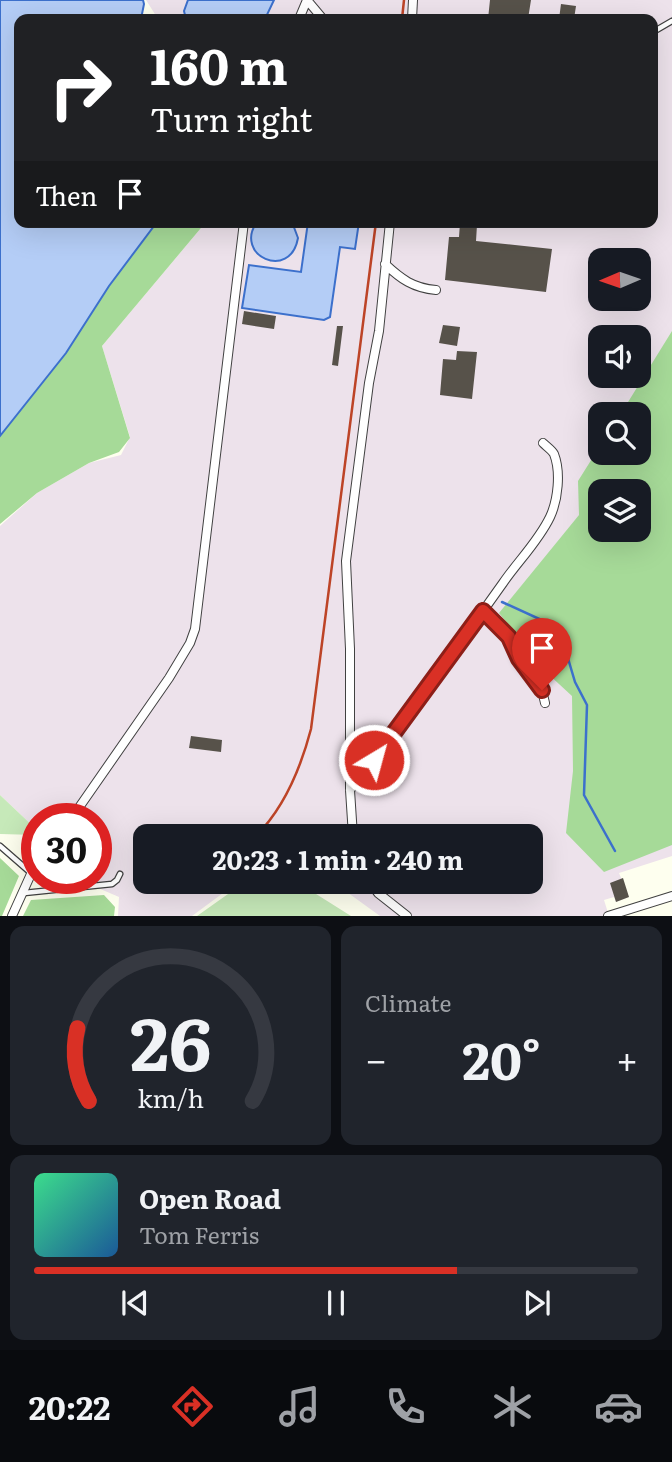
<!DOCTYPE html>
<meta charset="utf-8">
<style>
:root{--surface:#171b24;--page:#20242c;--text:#f1f3f6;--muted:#9ea1a6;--line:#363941;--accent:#d93025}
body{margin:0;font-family:Literata,serif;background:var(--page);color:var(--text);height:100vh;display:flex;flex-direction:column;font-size:26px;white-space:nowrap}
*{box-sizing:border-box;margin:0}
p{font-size:23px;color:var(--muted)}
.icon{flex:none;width:38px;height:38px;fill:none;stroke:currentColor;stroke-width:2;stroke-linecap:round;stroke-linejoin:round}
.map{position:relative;height:916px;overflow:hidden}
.sheet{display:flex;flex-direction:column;gap:10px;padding:10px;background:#0d0f14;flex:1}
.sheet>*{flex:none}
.hud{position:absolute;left:14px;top:14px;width:644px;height:214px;border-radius:14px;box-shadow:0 7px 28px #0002;background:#202124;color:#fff;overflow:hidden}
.needle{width:46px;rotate:268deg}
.fabs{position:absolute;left:588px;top:248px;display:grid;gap:14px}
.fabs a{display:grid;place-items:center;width:63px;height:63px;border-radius:14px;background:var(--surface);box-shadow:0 7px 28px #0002;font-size:35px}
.speed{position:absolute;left:21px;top:803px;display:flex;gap:14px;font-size:35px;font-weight:700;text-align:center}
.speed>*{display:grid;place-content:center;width:91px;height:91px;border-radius:50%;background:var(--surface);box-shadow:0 7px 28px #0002;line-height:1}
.speed .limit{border:10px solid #d22;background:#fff;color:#111}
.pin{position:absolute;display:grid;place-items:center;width:60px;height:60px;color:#fff;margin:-72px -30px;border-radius:50% 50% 50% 0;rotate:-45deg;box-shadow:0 0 7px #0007}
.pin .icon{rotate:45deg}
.me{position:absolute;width:77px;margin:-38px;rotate:37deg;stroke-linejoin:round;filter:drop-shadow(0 0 5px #0008)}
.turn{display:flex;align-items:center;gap:24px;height:147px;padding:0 21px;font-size:32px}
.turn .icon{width:91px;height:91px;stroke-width:2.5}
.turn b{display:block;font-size:49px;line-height:60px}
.then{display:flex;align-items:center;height:66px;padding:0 21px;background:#0003;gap:14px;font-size:26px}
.big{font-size:52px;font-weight:700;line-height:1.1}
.sheet .widget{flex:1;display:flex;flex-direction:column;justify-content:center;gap:10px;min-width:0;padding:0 24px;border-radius:14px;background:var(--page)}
.sheet .dial{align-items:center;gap:0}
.dial svg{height:182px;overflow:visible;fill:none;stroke:var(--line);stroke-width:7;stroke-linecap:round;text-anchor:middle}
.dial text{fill:var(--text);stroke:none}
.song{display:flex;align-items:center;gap:21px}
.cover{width:84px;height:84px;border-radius:10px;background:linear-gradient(135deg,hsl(150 70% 55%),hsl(210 70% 35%))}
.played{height:7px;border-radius:4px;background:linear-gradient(90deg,var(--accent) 70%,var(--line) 70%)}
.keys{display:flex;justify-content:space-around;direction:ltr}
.heat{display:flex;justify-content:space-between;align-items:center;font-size:38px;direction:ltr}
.sheet .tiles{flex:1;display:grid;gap:10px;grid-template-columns:1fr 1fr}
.widget:last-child{grid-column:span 2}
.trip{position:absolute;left:133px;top:824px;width:410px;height:70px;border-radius:14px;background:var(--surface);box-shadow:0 7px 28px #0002;font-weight:700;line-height:70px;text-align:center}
.dock{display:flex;height:112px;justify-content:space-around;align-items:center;background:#090b0e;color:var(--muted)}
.dock .icon{width:49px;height:49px}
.dock .current{color:var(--accent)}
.dock b{font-size:32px;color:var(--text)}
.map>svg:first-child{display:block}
.industrial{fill:#ede2eb;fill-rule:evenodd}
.green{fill:#c6e9b9}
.forest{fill:#a6da98;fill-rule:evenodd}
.water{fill:#b4cdf6;stroke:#3c70cc;stroke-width:2}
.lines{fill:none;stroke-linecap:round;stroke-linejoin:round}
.stream{stroke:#3c70cc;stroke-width:2.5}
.building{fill:#57524a}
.service-casing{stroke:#414141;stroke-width:7}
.minor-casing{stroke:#414141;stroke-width:10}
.service{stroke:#fff;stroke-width:4.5}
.minor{stroke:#fff;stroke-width:8}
.rail{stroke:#bd4427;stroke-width:2.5}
.route-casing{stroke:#8d1f18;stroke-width:18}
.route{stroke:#d93025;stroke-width:12}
</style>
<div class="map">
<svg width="672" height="916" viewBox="0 0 672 916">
<rect width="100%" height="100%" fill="#feffef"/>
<path class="industrial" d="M146 0H672V856L619 873 629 897 616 902 614 897 604 900 609 916H380L333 882H530V836H145V882H238L192 916H118L119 897 77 879 96 878V819H37V830L0 795V526L37 493 89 463 121 455 130 437 102 346 206 222H653V19H158ZM600 261H639V299H600ZM600 338H639V376H600ZM600 415H639V453H600ZM600 492H639V530H600Z"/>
<path class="green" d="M0 795 37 830V835L0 834Z
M245 882H297L351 916H197Z"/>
<path class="forest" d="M157 222H206L102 346 130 438 119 452 89 463 37 493 0 524V436L66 353 109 286Z
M672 331V845L604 872 566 833 573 771 572 696 546 672 499 613 579 515 578 481 600 446V453H639V415H620ZM600 492H639V530H600Z
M0 858 19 876 2 916H0Z
M104 895 115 907 114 916H23L31 900Z"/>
<path class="water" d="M0 0H143L144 4 141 19H19V222H157L109 286 66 353 0 436Z
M188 0H274L265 19H186L184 11Z
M257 222H292L298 238C290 282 233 255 257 222Z
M308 222H359L355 249 340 247 330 317 324 320 242 308 249 265 301 272Z"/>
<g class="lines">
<path class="stream" d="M502 602 559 628 575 682 587 705 584 795 615 851"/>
</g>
<path class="building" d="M490 0H531L528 19H488Z
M561 4 576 6 574 19H559Z
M460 223 477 225 476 241 552 249 546 292 445 280 449 237H459Z
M244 311 276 316 274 329 242 324Z
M443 325 460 327 457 346 439 343Z
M337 326H343L338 366 332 365Z
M457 351 477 352 472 399 440 395 443 359 456 360Z
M191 736 222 740 221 752 189 748Z
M623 878 629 897 616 902 610 883Z"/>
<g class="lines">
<g class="service-casing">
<path id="service" d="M653 32 672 21
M0 846 31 873
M24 893 112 884 117 880 120 874"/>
</g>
<g class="minor-casing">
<path id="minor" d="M307 0 323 19
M299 19 307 0
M412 19 413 0
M385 264C401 279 413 288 436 290
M483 611 509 637 519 659 542 690 545 703
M350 790C404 723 453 653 503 583 518 561 538 542 550 517 558 500 561 472 554 454 552 450 546 446 543 443
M71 819 169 678 190 643 195 629 244 222
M353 836 350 790V649L346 561 369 383 379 331 390 222
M370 882 378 893 407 916
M12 916 31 874 37 867
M608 916 672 896"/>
</g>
<use href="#service" class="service"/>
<use href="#minor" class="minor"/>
<path class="rail" d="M402 19 404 0
M256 836C284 808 301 767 311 729L376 222"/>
</g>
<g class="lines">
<g class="route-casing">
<path id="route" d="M374 760 483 611 509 637 519 659 542 690"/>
</g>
<use href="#route" class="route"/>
</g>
</svg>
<div class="fabs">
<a><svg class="needle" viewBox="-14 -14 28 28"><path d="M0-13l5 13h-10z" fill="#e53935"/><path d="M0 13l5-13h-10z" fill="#9ea1a6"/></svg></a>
<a><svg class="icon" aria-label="sound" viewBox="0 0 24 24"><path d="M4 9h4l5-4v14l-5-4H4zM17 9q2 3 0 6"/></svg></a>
<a><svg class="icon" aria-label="search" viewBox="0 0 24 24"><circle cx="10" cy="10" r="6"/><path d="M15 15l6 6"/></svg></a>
<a><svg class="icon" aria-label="layers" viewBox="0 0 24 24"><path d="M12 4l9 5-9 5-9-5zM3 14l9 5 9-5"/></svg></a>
</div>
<div class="speed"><div class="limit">30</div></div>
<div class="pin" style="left:542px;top:690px;background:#d93025"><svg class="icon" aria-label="arrive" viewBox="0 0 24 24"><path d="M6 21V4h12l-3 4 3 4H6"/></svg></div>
<svg class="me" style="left:374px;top:760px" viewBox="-20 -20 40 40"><circle r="17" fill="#d93025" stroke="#fff" stroke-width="3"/><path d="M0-11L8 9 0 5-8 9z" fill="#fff"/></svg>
<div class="trip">20:23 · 1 min · 240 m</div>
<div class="hud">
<div class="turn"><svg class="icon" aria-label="right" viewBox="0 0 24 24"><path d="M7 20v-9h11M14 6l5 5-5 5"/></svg><div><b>160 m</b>Turn right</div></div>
<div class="then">Then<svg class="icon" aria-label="arrive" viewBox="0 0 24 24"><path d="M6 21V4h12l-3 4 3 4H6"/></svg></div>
</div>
</div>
<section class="sheet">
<div class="tiles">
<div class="widget dial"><svg viewBox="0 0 100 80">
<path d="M14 69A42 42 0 1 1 86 69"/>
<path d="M14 69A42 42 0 0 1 9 37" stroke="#d93025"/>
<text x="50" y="56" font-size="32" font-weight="700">26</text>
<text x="50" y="72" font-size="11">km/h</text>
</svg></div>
<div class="widget"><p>Climate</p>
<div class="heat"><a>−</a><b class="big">20°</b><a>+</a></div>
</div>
<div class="widget">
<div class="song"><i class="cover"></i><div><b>Open Road</b><p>Tom Ferris</p></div></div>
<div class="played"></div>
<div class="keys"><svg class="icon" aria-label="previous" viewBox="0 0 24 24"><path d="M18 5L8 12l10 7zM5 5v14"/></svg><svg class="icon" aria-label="pause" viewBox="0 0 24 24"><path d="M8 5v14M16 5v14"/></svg><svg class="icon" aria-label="next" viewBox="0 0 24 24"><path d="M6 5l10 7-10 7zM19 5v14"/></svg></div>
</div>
</div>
</section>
<nav class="dock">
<b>20:22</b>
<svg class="icon current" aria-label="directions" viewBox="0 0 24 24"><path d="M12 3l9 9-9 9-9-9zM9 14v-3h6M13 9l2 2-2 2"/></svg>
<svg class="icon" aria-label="music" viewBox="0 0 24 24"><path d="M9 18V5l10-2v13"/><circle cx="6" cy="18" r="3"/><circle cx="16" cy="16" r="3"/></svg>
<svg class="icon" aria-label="phone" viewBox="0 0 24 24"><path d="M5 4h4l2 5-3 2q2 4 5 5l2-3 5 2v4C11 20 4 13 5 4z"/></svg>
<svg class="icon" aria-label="climate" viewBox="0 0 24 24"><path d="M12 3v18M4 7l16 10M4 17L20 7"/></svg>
<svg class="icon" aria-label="car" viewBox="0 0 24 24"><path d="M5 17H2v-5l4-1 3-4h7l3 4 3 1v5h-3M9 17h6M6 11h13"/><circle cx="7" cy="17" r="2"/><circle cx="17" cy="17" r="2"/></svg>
</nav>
